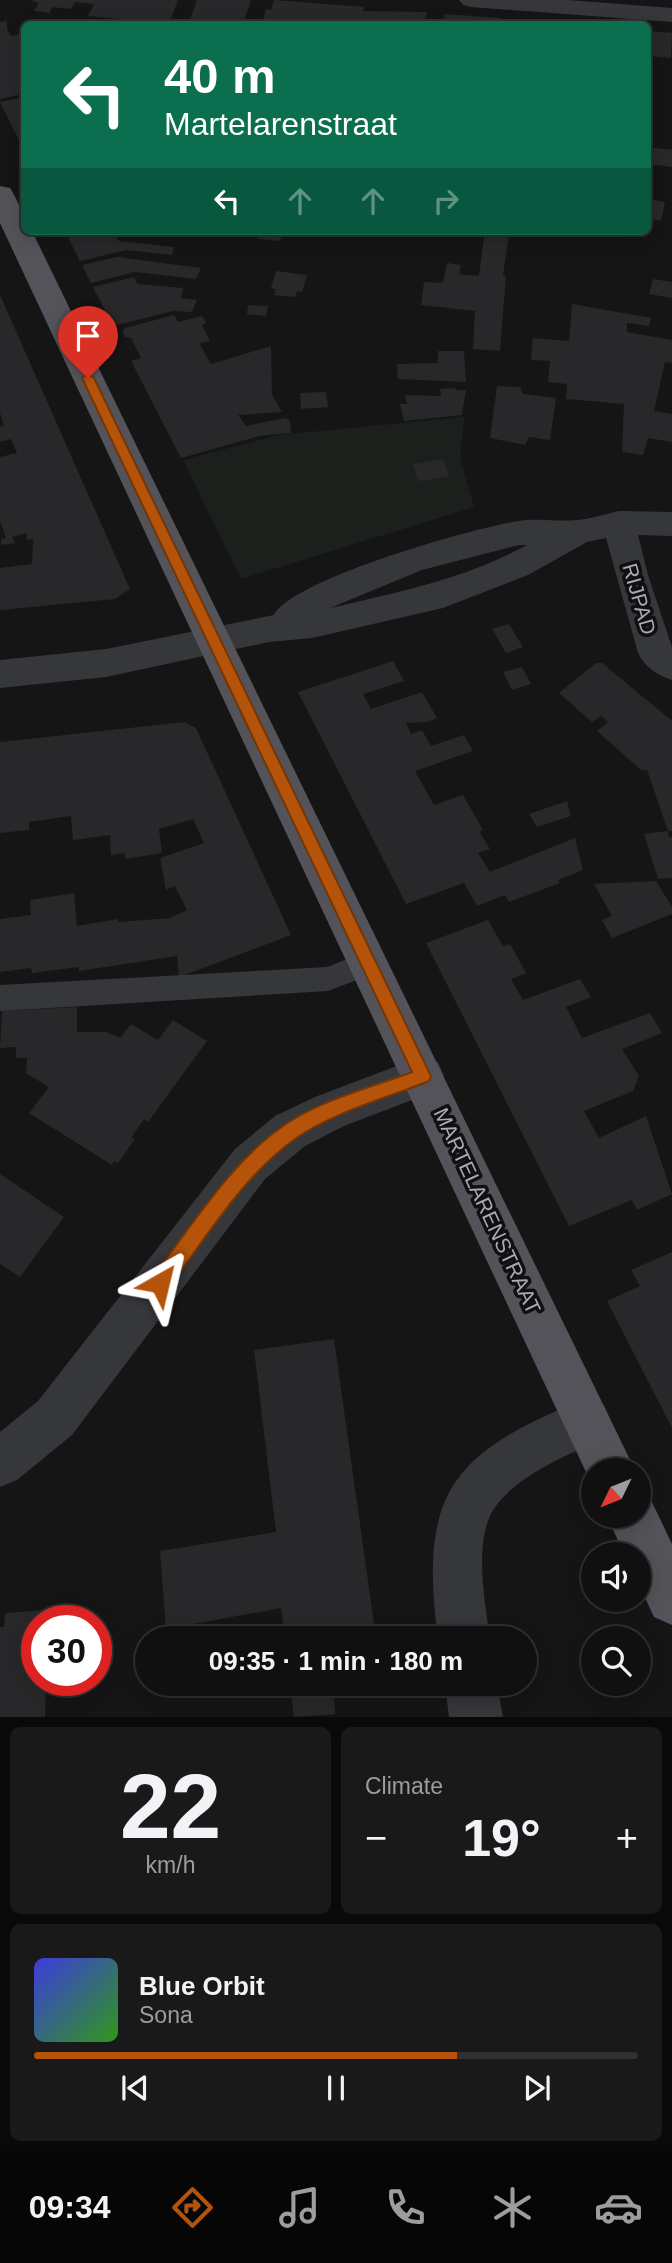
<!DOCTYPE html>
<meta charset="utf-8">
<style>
:root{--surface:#101010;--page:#191919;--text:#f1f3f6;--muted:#9c9d9f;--line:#303030;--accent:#b45309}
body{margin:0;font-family:Arial,sans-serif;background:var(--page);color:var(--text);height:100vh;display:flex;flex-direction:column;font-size:26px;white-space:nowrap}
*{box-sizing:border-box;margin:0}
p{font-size:23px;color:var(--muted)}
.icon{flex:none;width:38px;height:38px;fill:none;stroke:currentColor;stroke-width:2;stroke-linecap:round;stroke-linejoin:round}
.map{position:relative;height:1717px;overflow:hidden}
.details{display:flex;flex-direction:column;gap:10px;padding:10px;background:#090909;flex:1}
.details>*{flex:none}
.guide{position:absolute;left:21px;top:21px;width:630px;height:214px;border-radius:10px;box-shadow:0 4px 18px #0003,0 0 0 2px var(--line);background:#0b6e4f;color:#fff;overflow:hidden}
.needle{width:46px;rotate:227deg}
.buttons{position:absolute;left:581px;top:1458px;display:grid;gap:14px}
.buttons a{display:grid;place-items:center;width:70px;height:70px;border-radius:50%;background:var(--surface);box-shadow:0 4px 18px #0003,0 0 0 2px var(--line);font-size:35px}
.speed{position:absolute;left:21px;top:1605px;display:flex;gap:14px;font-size:35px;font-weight:700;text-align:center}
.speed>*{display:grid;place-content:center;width:91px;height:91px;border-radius:50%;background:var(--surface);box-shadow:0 4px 18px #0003,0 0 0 2px var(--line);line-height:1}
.speed .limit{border:10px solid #d22;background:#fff;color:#111}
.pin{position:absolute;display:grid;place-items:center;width:60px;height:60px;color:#fff;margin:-72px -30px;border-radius:50% 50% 50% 0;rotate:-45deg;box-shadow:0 0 7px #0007}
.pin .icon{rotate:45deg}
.me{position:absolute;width:77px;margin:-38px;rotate:37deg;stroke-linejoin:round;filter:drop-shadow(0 0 5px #0008)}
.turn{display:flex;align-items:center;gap:24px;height:147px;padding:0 28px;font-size:32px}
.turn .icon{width:91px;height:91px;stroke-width:2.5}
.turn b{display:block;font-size:49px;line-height:60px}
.lanes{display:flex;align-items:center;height:66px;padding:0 28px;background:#0003;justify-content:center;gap:35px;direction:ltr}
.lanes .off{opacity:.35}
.big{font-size:52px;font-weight:600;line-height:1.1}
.details .tile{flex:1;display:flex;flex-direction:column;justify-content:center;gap:10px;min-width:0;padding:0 24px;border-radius:10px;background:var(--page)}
.details .dial{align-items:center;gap:0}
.dial b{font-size:91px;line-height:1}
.song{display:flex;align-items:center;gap:21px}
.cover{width:84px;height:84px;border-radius:10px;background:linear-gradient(135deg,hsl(240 70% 55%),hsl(110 70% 35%))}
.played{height:7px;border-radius:4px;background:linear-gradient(90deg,var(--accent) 70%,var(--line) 70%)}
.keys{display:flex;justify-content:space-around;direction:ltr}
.heat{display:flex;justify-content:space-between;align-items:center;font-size:38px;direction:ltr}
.details .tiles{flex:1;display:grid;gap:10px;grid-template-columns:1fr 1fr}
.tile:last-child{grid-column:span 2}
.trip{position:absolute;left:135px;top:1626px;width:402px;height:70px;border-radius:35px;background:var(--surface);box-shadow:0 4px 18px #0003,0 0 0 2px var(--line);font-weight:600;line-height:70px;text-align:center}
.dock{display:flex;height:112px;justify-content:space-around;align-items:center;background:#060606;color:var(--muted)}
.dock .icon{width:49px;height:49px}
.dock .current{color:var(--accent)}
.dock b{font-size:32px;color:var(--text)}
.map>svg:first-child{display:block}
.green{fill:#1b201d}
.building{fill:#28282a}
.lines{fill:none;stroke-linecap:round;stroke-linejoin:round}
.service{fill:#36373b;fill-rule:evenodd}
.minor{fill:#36373b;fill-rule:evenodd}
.primary{fill:#535359;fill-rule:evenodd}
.route{fill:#b45309;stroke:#753606;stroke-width:2}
.labels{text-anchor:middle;stroke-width:7;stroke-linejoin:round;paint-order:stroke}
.street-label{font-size:21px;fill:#a8abb5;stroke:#101011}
</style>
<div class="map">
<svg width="672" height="1717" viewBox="0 0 672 1717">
<rect width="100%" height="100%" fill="#151516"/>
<path class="green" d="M464 417 460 458 474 507 241 579 183 460 279 435Z"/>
<path class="building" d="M29 0H178L169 24H139L140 21 88 16 94 4 75 2 71 9 52 7 50 13 34 11 39 3Z
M197 0H251L243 24H188Z
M274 0 364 7 363 11 427 12 424 24H262L266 9 271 10Z
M445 14 500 18 501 19 500 24H443Z
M7 21V29L11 36 24 33V94L0 99V22Z
M648 31 672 33 671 58 648 56Z
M24 97V150L0 102Z
M648 147 672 150V167L648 164Z
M648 199 665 202 661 221 648 218Z
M65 231H113L119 241 174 247 172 255 126 250 80 261Z
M260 231H283L280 241 258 239Z
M485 231H518L516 237 509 235 503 275 506 276 500 351 473 349 475 311 421 305 424 282 443 283 447 263 461 265 459 274 479 276Z
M117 257 201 268 196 279 135 272 91 283 82 265Z
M276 271 307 275 302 292 297 291 295 297 274 295 276 289 271 288Z
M134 277 138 284 183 288 181 298 197 300 192 312 173 311 113 326 93 287Z
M653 279 672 282V298L649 294Z
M0 295 130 589 115 599 0 610V568L32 564 33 539 27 540V533L12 537 15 543 1 545V539L6 538 0 521V457L17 453 11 439 0 442V427L4 426 0 413Z
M572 304 651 318 649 326 627 323V332L672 340V363L665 362 654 411 672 414V442L648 438 643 455 622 452 624 404 566 399 567 384 548 382 550 361 531 360 533 338 569 341Z
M248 305 268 306 266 316 247 314Z
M174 315 178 322 202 316 206 323 202 325 210 341 199 343 211 364 271 346 272 395 282 412 238 415 246 426 285 418 290 421 291 433 260 436 181 458 131 361 141 358 131 338 125 337 122 332 125 328Z
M438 351H464L466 382 398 379 397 364 438 363Z
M497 386 520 387 523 394 556 398 550 440 529 437 525 445 490 438Z
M455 388 456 390H466L462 415 404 421 400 404H407L405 395 441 396 440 389Z
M326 392 328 407 301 409 300 393Z
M443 459 449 477 418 481 413 464Z
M509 624 523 647 506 653 492 629Z
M393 661 404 681 363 694 371 709 422 692 437 718 427 722 406 723 411 734 422 730 431 746 464 735 473 751 415 771 434 805 463 795 483 830 479 831 490 849 478 853 490 872 575 838 583 870 558 880 560 883 509 902 505 895 477 906 464 883 406 904 298 692Z
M596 663H602L672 721V831H668L647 770H641L597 731 608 722 601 716 592 722 559 693Z
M522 667 531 684 512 690 503 672Z
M185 722 196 728 291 935 179 977 177 956 79 971V967L32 973 31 968 0 972V919L31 915 30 900 74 893 77 926 118 919V922L170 918 187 910 175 886 166 890 160 858 204 843 193 819 159 829 162 853 125 859V853L111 855 110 835 73 840 71 816 29 822V830L0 833V742Z
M567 801 571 816 537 827 529 814Z
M668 831 669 837H672V878L658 879 644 834Z
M656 881 672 907V914L612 938 602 920 612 916 594 884Z
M488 920 503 946 510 944 526 973 511 979 523 1000 580 979 591 997 566 1007 582 1038 650 1013 662 1033 622 1049 639 1076 633 1091 584 1111 599 1138 646 1116 672 1194 637 1210 632 1200 569 1226 426 943Z
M77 1007V1032H106L120 1038 131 1024 158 1040 173 1020 207 1041 148 1122 144 1119 131 1138 135 1139 118 1163 114 1161 112 1165 29 1113 49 1087 26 1073 27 1058H16V1047L0 1048 2 1011Z
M0 1174 64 1217 20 1277 0 1264Z
M672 1252V1428L607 1301 640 1286 631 1270Z
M334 1339 376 1638H285L281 1608 166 1629 160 1551 276 1532 254 1350Z
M47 1610V1620H37V1680H46L45 1717H0V1627H4L5 1613Z
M290 1684H382V1686L334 1695 335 1714 294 1717Z"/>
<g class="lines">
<path class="service" d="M368 951 378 954 382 963 378 972 328 991 0 1011V985L327 967Z"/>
<path class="minor" d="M459 0H567L672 8V22L471 7 463 5Z
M619 511 672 512V536L638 535 648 575 672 647V680C657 675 645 667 638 653L606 538 587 542 528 575 443 608 312 638 269 642 106 677 0 688V660L106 649 274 615C291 580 475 527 519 521 538 518 558 522 577 520 591 519 605 514 619 511ZM519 545H527C464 579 399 592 330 608L422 570Z
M423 1056 438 1062 444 1076 438 1090 344 1126 305 1146 265 1179 72 1435 17 1480 0 1487V1432L38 1401 235 1149 275 1116 315 1097Z
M587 1398 604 1405 611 1422 604 1439C568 1454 508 1479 490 1516 475 1548 485 1604 490 1638H438C418 1490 454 1452 587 1398Z
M445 1684H497L503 1717H449Z"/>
<path class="primary" d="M0 186 10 188C19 202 24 215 24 231H32L635 1470H593V1487L0 223Z
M639 1494 650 1498 672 1544V1625L654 1617 639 1585V1554H624L607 1516H639Z"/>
</g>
<path class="route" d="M88 374 94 378 431 1076 429 1081C387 1098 331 1113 295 1139 242 1177 206 1238 167 1290L160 1293 153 1290 150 1283 153 1276C193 1225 229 1164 283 1126 320 1100 370 1088 412 1072L82 378Z"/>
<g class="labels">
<g class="street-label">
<text transform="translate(639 599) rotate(74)" y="7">RIJPAD</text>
<text transform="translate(487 1211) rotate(65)" y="7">MARTELARENSTRAAT</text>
</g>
</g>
</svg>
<div class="buttons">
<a><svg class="needle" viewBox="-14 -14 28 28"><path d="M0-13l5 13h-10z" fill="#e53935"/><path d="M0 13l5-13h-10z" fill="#9c9d9f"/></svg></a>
<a><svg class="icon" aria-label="sound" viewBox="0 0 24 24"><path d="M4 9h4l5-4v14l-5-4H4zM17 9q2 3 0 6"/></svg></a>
<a><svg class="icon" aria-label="search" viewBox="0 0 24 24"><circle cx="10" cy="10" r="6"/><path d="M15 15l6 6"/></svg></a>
</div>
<div class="speed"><div class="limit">30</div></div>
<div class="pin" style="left:88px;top:378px;background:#d93025"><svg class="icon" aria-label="arrive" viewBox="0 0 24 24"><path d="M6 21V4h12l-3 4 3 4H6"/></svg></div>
<svg class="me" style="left:160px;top:1283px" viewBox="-20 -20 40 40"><path d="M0-17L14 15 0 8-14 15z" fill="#b45309" stroke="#fff" stroke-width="4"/></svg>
<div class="trip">09:35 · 1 min · 180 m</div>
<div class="guide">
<div class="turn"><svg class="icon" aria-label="left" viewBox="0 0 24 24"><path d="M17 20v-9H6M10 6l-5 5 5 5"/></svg><div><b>40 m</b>Martelarenstraat</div></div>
<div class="lanes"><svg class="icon" aria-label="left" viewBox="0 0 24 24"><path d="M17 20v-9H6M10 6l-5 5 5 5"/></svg><svg class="icon off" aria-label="ahead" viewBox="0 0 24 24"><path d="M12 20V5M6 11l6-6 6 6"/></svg><svg class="icon off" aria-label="ahead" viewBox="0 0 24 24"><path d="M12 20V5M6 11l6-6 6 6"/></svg><svg class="icon off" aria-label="right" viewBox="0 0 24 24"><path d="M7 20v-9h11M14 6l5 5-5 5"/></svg></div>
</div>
</div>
<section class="details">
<div class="tiles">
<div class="tile dial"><b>22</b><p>km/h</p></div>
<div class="tile"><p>Climate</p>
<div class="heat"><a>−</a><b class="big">19°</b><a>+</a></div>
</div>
<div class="tile">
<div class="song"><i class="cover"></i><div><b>Blue Orbit</b><p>Sona</p></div></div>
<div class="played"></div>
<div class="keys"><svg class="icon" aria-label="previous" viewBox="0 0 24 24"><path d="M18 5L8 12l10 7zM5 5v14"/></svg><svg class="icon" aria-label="pause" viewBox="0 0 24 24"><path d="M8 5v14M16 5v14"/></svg><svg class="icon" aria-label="next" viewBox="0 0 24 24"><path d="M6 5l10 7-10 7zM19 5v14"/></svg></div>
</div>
</div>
</section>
<nav class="dock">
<b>09:34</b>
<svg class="icon current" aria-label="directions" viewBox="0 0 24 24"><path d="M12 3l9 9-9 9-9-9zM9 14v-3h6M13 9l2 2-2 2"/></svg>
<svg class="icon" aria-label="music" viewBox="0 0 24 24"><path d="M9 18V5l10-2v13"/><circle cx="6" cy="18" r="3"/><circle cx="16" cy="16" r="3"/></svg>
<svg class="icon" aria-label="phone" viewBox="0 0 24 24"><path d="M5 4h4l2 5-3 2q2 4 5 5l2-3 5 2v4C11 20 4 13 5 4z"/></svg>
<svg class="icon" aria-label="climate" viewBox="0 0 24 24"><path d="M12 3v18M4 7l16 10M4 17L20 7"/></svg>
<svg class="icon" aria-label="car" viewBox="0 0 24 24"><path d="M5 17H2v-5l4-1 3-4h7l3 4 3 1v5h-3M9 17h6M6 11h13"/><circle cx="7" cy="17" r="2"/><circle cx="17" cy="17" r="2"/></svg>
</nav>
